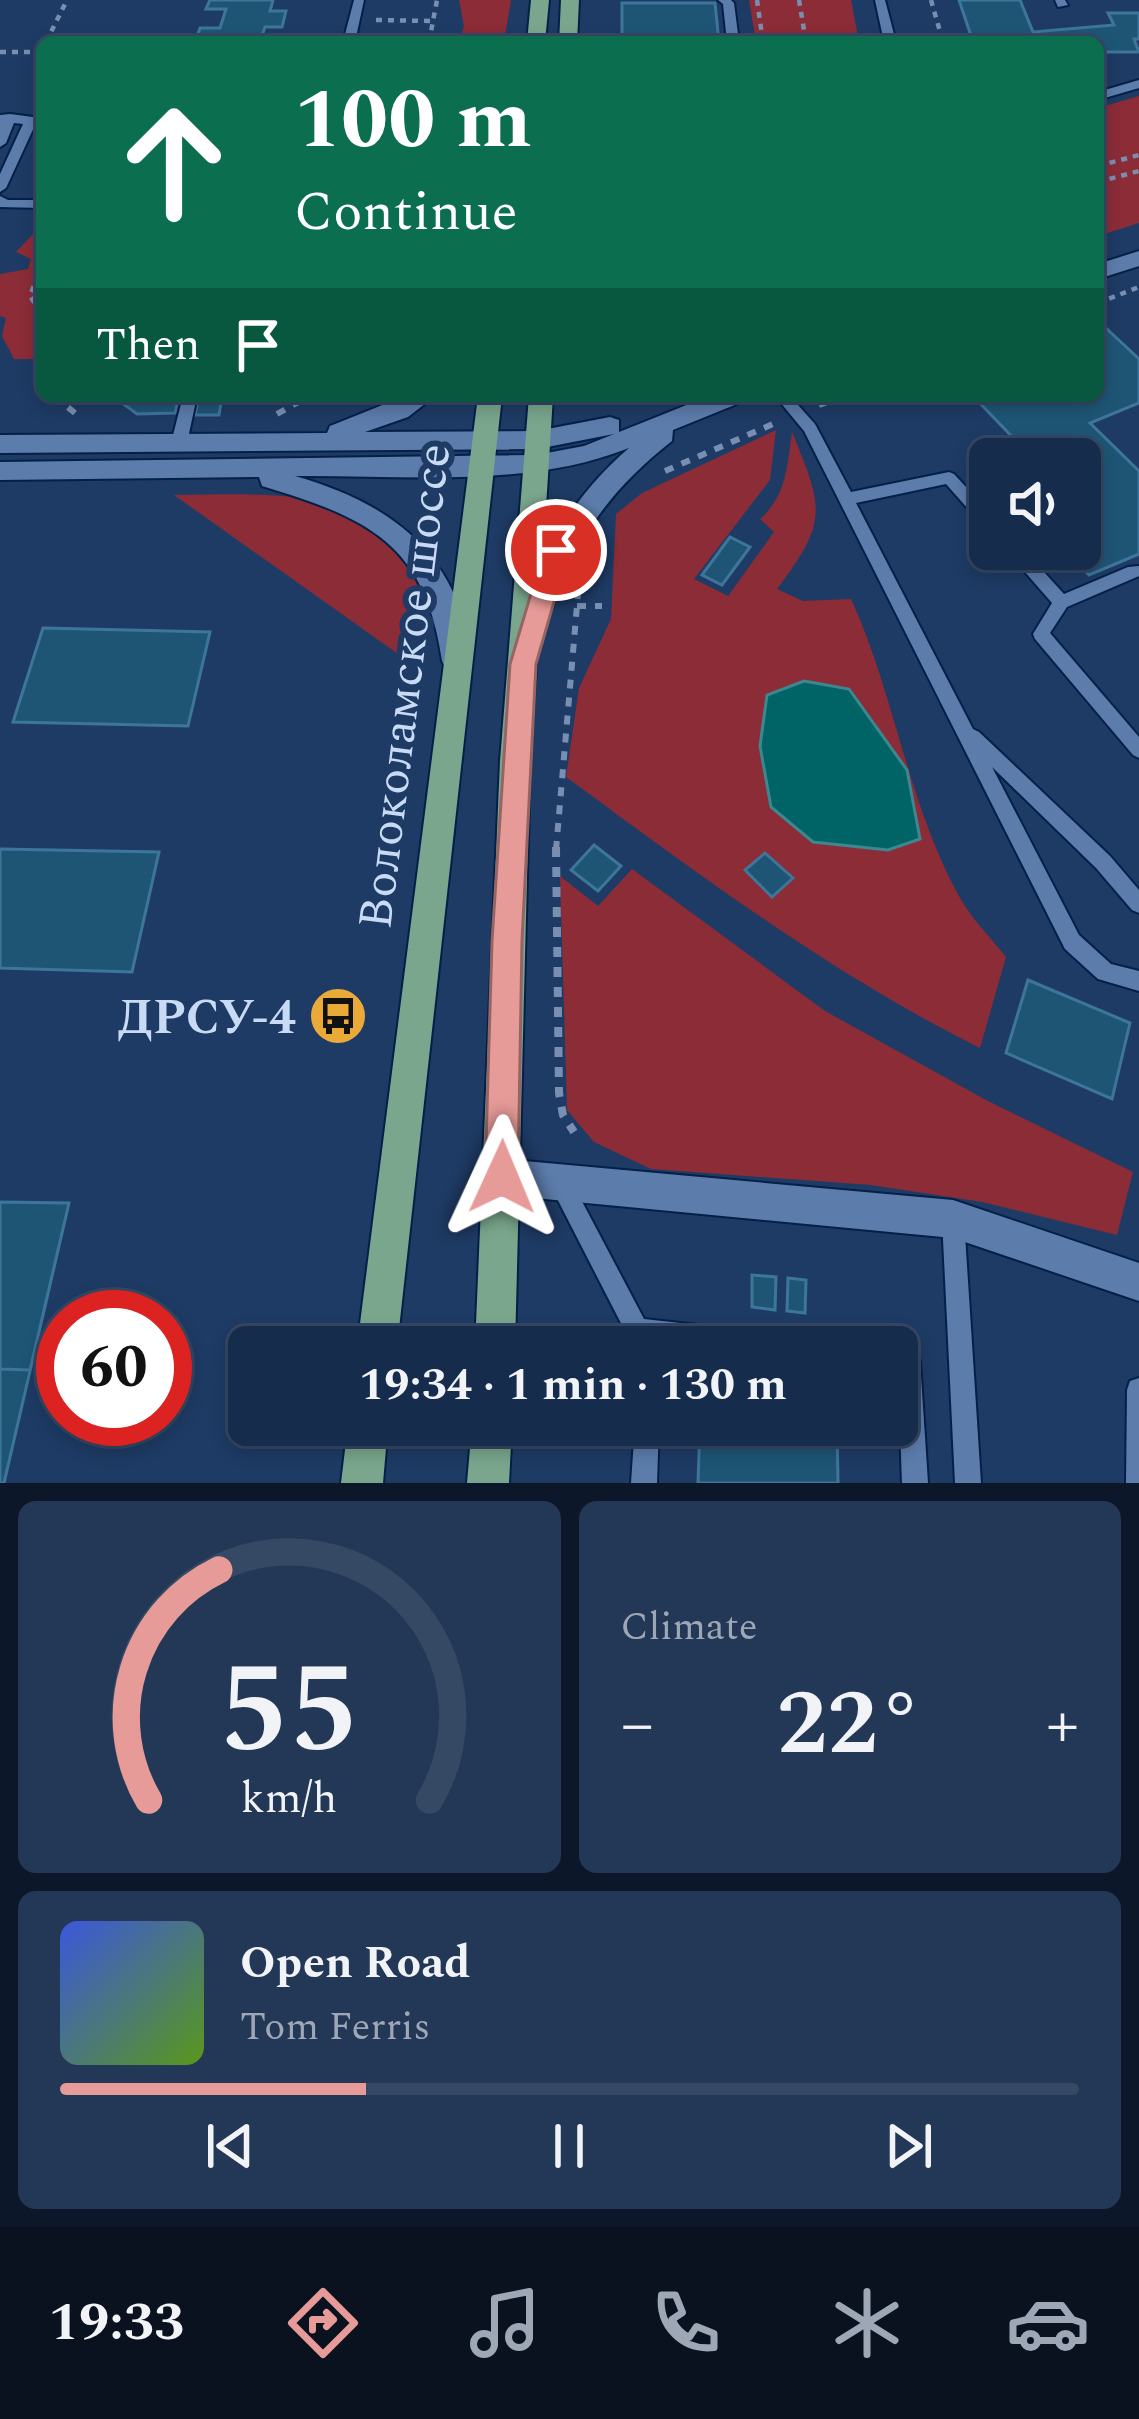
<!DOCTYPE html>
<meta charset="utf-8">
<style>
:root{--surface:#162c4c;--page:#233856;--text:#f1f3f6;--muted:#9ea7b5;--line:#354864;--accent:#e69b98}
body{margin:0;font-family:Spectral,serif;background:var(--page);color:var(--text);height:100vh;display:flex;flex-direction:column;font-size:45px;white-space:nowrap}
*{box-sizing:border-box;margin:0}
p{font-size:39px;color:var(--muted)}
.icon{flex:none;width:66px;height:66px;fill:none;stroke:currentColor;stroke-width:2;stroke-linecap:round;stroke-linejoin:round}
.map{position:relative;height:1483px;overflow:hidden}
.drawer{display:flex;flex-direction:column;gap:18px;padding:18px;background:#0c182a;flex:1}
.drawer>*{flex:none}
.top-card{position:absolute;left:36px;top:36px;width:1068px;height:366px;border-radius:18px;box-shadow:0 6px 18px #0003,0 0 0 3px var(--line);background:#0b6e4f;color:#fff;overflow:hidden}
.tools{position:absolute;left:969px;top:438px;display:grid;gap:24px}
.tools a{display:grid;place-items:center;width:132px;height:132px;border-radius:18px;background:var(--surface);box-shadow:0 6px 18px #0003,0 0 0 3px var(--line);font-size:60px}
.speed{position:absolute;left:36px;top:1290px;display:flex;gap:24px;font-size:60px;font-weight:700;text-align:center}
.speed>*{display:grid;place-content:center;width:156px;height:156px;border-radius:50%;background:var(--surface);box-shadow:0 6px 18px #0003,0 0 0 3px var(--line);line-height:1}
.speed .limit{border:18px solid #d22;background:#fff;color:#111}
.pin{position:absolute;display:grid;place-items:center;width:102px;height:102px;color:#fff;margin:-51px;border:6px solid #fff;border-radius:50%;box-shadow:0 3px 12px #0007}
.me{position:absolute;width:132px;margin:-66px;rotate:1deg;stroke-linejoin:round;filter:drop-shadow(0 0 9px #0008)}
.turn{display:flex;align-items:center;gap:42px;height:252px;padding:0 60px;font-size:54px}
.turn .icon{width:156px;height:156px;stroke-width:2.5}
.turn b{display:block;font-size:84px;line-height:102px}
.then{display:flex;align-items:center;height:114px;padding:0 60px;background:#0003;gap:24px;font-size:45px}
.big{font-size:90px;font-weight:700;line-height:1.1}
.drawer .widget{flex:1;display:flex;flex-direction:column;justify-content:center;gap:18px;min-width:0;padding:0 42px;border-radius:18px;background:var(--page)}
.drawer .dial{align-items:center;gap:0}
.dial svg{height:312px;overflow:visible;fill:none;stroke:var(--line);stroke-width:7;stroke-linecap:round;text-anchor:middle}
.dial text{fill:var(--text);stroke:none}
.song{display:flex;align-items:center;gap:36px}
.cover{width:144px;height:144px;border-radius:18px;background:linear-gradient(135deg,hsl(230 70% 55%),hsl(90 70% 35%))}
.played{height:12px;border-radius:6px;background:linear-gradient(90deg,var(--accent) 30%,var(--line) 30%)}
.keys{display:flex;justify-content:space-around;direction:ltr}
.heat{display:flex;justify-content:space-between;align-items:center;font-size:66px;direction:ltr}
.drawer .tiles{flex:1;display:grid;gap:18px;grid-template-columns:1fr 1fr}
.widget:last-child{grid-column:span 2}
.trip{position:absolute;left:228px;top:1326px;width:690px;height:120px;border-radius:18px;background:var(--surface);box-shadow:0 6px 18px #0003,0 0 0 3px var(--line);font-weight:700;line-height:120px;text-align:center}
.dock{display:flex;height:192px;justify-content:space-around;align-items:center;background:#09121e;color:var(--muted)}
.dock .icon{width:84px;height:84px}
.dock .current{color:var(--accent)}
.dock b{font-size:54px;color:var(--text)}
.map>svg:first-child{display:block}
.green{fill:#8b2c37}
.water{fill:#006365;stroke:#3c8790;stroke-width:3}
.building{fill:#1e5575;stroke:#3d769a;stroke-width:3}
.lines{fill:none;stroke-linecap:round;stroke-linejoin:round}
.lane-casing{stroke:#042048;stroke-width:4}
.street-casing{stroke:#042048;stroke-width:4}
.secondary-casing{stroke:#042048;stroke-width:4}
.primary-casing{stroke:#042048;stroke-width:4}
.path-far2{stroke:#788fb1;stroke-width:4.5;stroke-dasharray:6 6;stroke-linecap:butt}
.path-far1{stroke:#788fb1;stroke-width:6;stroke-dasharray:9 9;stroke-linecap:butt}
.path{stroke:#788fb1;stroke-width:8;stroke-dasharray:10 10;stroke-linecap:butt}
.lane{fill:#5c7cab;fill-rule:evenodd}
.street{fill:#5c7cab;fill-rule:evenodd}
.secondary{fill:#5c7cab;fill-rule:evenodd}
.primary{fill:#79a68c;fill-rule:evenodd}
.route{fill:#e69b98;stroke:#966563;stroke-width:3}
.labels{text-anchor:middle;stroke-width:12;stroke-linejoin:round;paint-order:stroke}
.street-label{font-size:48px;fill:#c8daf4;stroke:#1e3b65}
.poi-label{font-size:48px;font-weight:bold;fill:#c8daf4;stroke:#1e3b65;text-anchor:end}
</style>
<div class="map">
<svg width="1139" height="1483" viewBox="0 0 1139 1483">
<rect width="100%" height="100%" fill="#1e3b65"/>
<path class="green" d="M459 0H511L504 42H459L464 26Z
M749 0H851L859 42H756Z
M1139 96V223L1098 236V108Z
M42 225V277L36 293 42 294V359H14L2 336 6 318 0 316V274L28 269 31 259 16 252Z
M776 430 770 480 694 579 728 596 774 532 760 519C787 495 787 466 792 432 823 508 829 520 777 589L803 601 851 599C895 695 908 805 960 898 972 919 991 938 1006 957L980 1048C831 974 700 875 566 777L579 688 611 619 616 514 642 493Z
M174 495C217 495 263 492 306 499 320 502 335 511 349 517 418 548 435 601 422 671Z
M632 869 825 1011 986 1100 1133 1172 1117 1235 982 1202 871 1185 651 1169 594 1142 567 1110 560 876 598 906Z"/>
<path class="water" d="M804 681 849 689 907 770 920 839 888 850 813 842 771 807 760 746 767 695Z"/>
<path class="building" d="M210 0H273L270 11H286L282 27H265L260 42H195L200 28H220L226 9H206Z
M959 0H1020L1033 32 1114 25 1108 13H1139V39H1134L1139 52H1098V42H973Z
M622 3H715L719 42H622Z
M1107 329 1139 359V403L1090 423 1139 471V554L1089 575 1064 549H1080V459H990V470L982 461 1021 446 973 396H1098V333Z
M124 396H179L175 413 137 414 122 403Z
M199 396H222L219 415H195Z
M730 537 750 547 722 585 702 575Z
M43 628 210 632 188 726 13 722Z
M594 845 621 866 598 891 571 870Z
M0 849 159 852 132 972 0 968Z
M765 853 793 878 772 897 745 870Z
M1028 980 1130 1023 1112 1099 1006 1053Z
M0 1202 69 1203 30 1370 0 1369Z
M0 1202 69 1203 4 1483H0Z
M752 1275 776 1277 775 1310 752 1307Z
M788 1278 806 1280 805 1313 787 1311Z
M700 1425H837L838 1483H698Z"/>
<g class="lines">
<g class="lane-casing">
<path id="lane" d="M354 0H364L355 42H343Z
M718 0H731L734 3 739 42H727L723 4Z
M875 0H885L896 42H884Z
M1055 0H1065L1068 5 1058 7Z
M1139 80V88L1098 100V92Z
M10 114 41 118 42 123 35 125 6 188 0 192V174L23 124 14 123 6 143 0 147V115Z
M0 196 8 200H42V208L0 207Z
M183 396H197L187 443 179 448 171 443Z
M775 396H790L815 424 851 492 949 472 954 474 990 513V529L984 527 946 484 856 503 973 729 979 732 1110 856 1139 890V913L1132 910 1096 868 992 767 1079 935 1111 964 1139 971V991L1098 979 1065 949 804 431Z
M1005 549H1023L1064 594 1128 567 1139 566V576L1067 607 1050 633 1139 737V758L1133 755 1035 639 1033 634 1052 603Z
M559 1170 567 1173 644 1319 789 1335 797 1339 801 1347H683L651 1343 652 1347H628L626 1333 548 1181 551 1173Z
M953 1208 961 1211 964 1219 981 1483H955L942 1219 945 1211Z
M897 1347 916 1353 920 1361 928 1483H902Z
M1139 1378V1483H1126L1127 1390 1130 1381Z
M635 1425H659L657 1483H631Z"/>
</g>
<g class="street-casing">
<path id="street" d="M502 1159 953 1200 1139 1263V1301L953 1238 502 1195 489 1190 484 1177 489 1164Z"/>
</g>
<g class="secondary-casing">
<path id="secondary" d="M1139 251V266L1098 279V264Z
M405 396H435L408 417 365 432 537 431 610 417 619 420V432L709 396H745L742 402 673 430 672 441C604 494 567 551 544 634L540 642H520L516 634C538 560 569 499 629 448 526 489 405 475 295 476 372 498 435 535 462 614 467 630 473 654 466 669H446L442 661C425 543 368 518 262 486L259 477 0 480V462L536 455 584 446 614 434 537 449 0 453V435L327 433 330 426Z"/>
</g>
<g class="primary-casing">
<path id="primary" d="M531 0H549L545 42H527Z
M561 0H579L577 42H559Z
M478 396H502L397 1347H357Z
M529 396H553L530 761 515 1347H475L500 761Z
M348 1425H388L383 1483H341Z
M472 1425H512L509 1483H467Z"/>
</g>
<path class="path-far2" d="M757 0 763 42
M799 0 806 42
M931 0 943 42
M376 20 433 21
M46 42 67 0
M429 42 437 0
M0 52H42
M1098 57 1102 66 1098 70
M1098 166 1139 155
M1098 182 1139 171
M42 264 30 296 42 315
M1098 303 1139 287"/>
<path class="path-far1" d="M54 396 80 417
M819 405 844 396
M277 414 309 396
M665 471 780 421
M420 527 433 511 436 491
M577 606H602
M556 850 578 594"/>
<path class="path" d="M556 847 559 1093 563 1115 574 1132"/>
<use href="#lane" class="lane"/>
<use href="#street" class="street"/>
<use href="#secondary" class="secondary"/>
<use href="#primary" class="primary"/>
</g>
<path class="route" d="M556 540 569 550 536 664 522 941 518 1177 513 1189 502 1194 490 1189 485 1177 492 941 510 664 544 550Z"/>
<defs>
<g id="bus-disc" transform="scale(3)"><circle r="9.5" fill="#eaaa38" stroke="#1e3b65"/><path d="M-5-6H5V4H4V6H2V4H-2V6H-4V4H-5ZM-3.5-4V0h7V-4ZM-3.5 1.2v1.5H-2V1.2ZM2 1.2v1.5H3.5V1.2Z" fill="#111"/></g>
</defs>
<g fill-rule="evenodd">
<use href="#bus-disc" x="338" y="1016"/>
</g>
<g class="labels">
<g class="street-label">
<text transform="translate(403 686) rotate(-83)" y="17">Волоколамское шоссе</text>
</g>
<g class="poi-label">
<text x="296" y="1033">ДРСУ-4</text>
</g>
</g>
</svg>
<div class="tools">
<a><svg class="icon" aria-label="sound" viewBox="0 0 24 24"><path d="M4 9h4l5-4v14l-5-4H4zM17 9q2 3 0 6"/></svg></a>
</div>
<div class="speed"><div class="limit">60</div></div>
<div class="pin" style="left:556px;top:550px;background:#d93025"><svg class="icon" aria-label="arrive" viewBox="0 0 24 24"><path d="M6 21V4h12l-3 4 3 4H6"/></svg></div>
<svg class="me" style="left:502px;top:1177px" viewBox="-20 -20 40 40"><path d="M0-17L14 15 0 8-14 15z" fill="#e69b98" stroke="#fff" stroke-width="4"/></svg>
<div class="trip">19:34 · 1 min · 130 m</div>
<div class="top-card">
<div class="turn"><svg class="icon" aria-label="ahead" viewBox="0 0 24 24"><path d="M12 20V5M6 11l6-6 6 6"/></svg><div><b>100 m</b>Continue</div></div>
<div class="then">Then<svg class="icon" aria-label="arrive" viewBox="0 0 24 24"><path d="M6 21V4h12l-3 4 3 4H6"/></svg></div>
</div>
</div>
<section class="drawer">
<div class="tiles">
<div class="widget dial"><svg viewBox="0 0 100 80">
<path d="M14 69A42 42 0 1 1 86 69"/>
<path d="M14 69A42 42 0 0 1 32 10" stroke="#e69b98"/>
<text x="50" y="56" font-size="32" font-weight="700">55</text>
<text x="50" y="72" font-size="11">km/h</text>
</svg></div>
<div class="widget"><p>Climate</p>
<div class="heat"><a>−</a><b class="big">22°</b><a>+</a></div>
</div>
<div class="widget">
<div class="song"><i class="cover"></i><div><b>Open Road</b><p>Tom Ferris</p></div></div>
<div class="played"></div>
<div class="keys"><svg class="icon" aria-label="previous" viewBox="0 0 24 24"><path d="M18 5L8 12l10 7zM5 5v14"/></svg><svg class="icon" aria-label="pause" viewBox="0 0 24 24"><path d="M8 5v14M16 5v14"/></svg><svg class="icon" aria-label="next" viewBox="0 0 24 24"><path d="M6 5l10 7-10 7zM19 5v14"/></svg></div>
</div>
</div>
</section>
<nav class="dock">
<b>19:33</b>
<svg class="icon current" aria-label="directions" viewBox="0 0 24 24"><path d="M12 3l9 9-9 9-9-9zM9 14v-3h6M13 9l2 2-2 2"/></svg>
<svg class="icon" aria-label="music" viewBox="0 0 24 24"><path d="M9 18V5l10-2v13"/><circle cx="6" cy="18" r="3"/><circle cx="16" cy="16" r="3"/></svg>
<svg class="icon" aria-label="phone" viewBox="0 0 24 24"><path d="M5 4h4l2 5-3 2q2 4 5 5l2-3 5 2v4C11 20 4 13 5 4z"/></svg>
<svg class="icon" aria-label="climate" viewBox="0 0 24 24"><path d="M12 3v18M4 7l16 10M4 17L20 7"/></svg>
<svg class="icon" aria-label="car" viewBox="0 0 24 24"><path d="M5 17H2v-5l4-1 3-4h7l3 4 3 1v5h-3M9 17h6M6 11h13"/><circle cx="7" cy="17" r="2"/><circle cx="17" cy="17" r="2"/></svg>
</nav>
